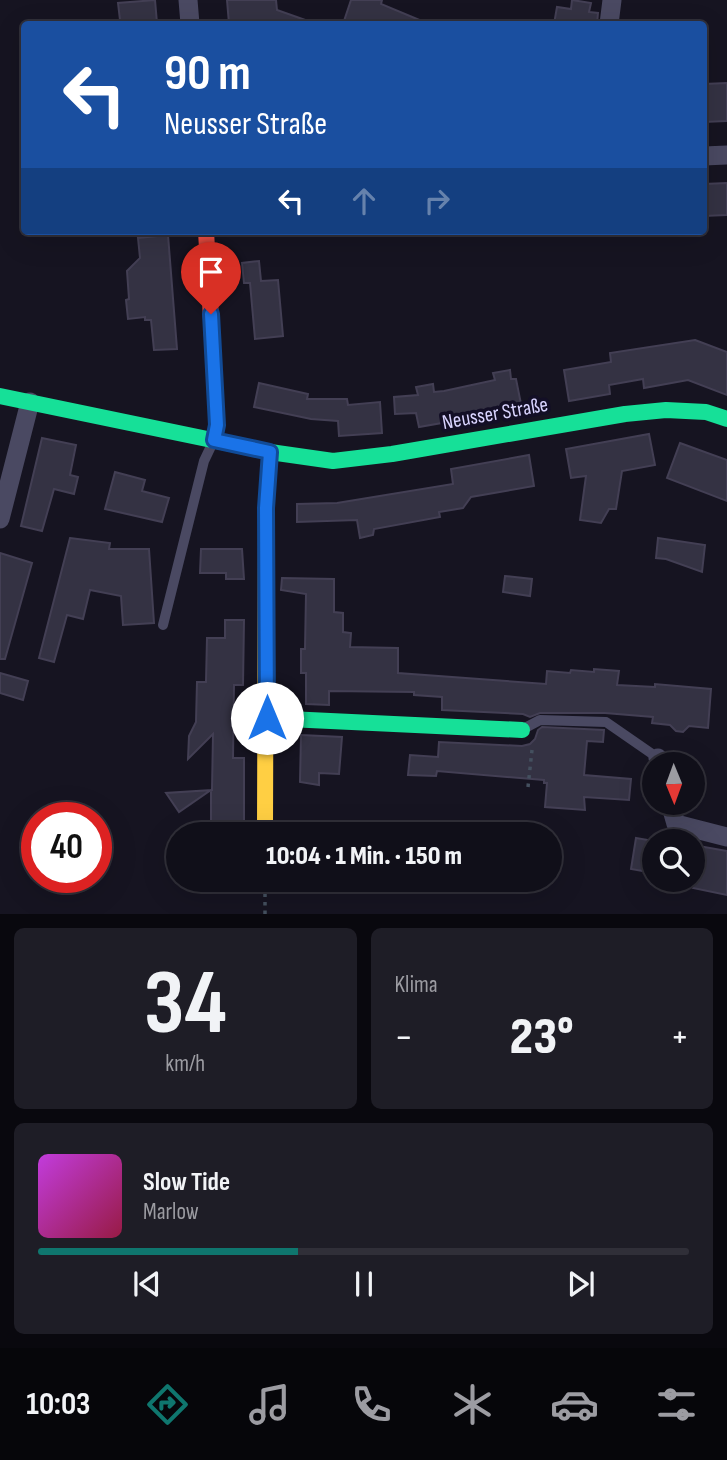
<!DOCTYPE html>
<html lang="de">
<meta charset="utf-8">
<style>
:root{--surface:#100f19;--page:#1e1d26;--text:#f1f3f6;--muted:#9c9ca2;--line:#302f38;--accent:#0f766e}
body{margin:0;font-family:"Sofia Sans Condensed",sans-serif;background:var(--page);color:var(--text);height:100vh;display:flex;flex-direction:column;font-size:26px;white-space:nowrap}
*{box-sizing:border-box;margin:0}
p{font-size:23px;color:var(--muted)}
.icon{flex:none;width:38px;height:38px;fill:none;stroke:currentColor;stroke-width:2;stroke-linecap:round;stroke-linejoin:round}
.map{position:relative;height:914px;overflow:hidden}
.drawer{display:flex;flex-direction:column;gap:14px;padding:14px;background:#09080e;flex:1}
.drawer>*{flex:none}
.hud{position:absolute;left:21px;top:21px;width:686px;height:214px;border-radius:7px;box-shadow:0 7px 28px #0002,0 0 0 2px var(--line);background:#1a4fa0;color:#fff;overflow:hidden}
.needle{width:46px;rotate:179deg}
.controls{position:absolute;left:642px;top:752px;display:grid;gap:14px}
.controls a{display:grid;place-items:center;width:63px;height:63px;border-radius:50%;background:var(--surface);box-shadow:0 7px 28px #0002,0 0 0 2px var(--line);font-size:35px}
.speed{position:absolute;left:21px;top:802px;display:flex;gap:14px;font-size:35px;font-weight:700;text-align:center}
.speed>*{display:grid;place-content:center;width:91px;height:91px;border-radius:50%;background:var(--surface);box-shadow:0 7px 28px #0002,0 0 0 2px var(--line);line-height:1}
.speed .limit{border:10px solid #d22;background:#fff;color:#111}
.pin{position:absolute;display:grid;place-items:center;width:60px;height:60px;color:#fff;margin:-72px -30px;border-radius:50% 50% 50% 0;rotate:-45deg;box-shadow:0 0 7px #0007}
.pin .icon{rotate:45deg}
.me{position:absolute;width:77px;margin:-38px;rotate:0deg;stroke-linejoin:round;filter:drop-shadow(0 0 5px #0008)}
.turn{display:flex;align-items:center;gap:24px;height:147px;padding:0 28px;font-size:32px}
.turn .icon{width:91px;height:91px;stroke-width:2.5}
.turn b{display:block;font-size:49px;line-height:60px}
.lanes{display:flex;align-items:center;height:66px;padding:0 28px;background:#0003;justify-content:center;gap:35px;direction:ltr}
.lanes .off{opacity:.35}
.big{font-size:52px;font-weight:800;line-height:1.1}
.drawer .tile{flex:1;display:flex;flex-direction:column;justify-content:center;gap:10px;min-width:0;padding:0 24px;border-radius:10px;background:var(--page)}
.drawer .dial{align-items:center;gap:0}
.dial b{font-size:91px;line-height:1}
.song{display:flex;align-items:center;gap:21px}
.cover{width:84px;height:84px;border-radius:10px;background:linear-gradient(135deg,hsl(290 70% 55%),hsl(340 70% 35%))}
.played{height:7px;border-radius:4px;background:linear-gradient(90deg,var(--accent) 40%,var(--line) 40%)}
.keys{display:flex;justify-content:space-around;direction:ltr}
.heat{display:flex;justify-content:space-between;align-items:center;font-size:38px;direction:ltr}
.drawer .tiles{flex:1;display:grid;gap:14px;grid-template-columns:1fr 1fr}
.tile:last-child{grid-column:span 2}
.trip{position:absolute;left:166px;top:822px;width:396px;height:70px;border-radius:35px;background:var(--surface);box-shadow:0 7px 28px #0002,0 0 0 2px var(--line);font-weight:800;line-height:70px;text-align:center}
.dock{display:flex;height:112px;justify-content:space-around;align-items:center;background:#06060a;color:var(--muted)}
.dock .icon{width:49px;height:49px}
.dock .selected{color:var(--accent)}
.dock b{font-size:32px;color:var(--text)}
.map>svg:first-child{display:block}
.building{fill:#343243;stroke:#433f54;stroke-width:2}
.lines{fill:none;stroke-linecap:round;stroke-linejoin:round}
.path{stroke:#44505f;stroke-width:3.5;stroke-dasharray:3.5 5;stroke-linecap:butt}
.lane{stroke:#4a4962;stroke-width:10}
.street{stroke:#4a4962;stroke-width:19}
.fast{stroke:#16e098;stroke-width:16}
.slow{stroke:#ffcf43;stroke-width:16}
.jam{stroke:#f24e42;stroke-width:16}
.route-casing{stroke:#114b97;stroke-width:18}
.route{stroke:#1a73e8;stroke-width:12}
.labels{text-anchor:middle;stroke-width:7;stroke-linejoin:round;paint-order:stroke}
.street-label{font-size:21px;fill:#d9d4ff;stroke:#130f26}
</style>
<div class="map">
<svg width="727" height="914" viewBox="0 0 727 914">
<rect width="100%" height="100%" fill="#161421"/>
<path class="building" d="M155 0 157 23 124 24 123 20H120L118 3Z
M227 0H276L277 10 311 22V24H255V22L229 24Z
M351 0H382L381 4 429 24H343Z
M572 0 591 3 589 12 598 13 597 24H554L557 7 571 9Z
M727 83V121L704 122V84Z
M727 183V215L704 216V184Z
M168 235 177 349 154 350 151 320H145V317L128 319 126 300 129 299 127 271 140 258 138 238Z
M259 261 261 281 278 280 283 336 255 339 250 283H244L242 263Z
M695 340 727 352V395L688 380 644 388 643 379 609 385 610 394 569 401 564 370 611 362 610 353Z
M510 370 511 379H516L522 409 419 427 416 413 395 414 394 397 418 395 416 387 433 384 434 392 444 391 495 380 493 373Z
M259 383 308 394 307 399H347L348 405 380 402 382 433 339 436 338 421 311 419 254 407Z
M649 434 655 465 622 471 616 509H609L601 523 580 520 586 476 571 478 566 449Z
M42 438 76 445 70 475 78 477 74 494 54 489 42 531 21 526Z
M680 443 727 460V501L667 478Z
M529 455 534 486 471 497 463 508 439 512 440 517 374 529 373 535 360 538 357 520 297 522V504L337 503 453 484 451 469Z
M115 472 145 480 142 491 169 498 162 522 105 509Z
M70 538 110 543 109 549H149L154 623 123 625 121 596 90 590 83 619 67 615 54 662 39 658Z
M658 538 705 545 702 572 666 559 656 558Z
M201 549H242L244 579H226V573H200Z
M0 553 32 563 5 659H0Z
M505 576 532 579 530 596 503 592Z
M282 578 334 579V612L343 613V632L351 633 350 647 398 648V673L546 684 547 671 570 673 571 670 594 672V669L619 671 617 685 655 687V684L711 689 708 728 689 726 683 732 676 731 670 725 652 723 653 717 605 713H540L530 717 523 714 442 710V697L414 695V692L329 691V705L306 704V673H301V649H305L306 594 281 590Z
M225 620H244L243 685H234L233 758H244V832L211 831V790L179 812 166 793 212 790 213 734 188 759 189 736 196 722 197 682H206L207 638H225Z
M0 673 28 681 23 700 0 693Z
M542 727 604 730 603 742 587 741 584 775 631 779 629 800 584 797 585 810 545 807 547 783H544V780L437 771 436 776 408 775 410 755 438 757 439 742 522 746 530 744 535 739 538 730Z
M301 735 342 737 339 774 319 773V785L300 782Z
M636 838 654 841V873L631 869Z
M693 845 727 851V895L693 888Z"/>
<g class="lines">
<path class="path" d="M528 787 532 750
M265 914V880"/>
<path class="lane" d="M163 625 204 461 214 440
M523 729 540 720 606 722 658 758"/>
<path class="street" d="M188 0 190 24
M609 24 612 0
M704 156 727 155
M0 519 30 402
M658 758 660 765
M670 803 676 824 727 837"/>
<path class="fast" d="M0 396 270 452 333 461 392 454 625 414 666 410 706 412 727 419
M267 718 522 730"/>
<path class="slow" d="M265 829 266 508 270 452"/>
<path class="jam" d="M206 231 217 425 214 440"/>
</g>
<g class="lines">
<g class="route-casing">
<path id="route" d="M211 314 217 425 214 440 270 452 266 508 267 718"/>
</g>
<use href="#route" class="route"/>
</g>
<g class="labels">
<g class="street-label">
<text transform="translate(495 413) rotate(-10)" y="7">Neusser Straße</text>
</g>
</g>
</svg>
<div class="controls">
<a><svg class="needle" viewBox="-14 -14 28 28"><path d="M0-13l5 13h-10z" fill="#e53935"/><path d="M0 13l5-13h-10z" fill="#9c9ca2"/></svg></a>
<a><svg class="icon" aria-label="search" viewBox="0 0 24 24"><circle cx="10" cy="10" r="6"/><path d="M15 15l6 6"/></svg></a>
</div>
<div class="speed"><div class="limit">40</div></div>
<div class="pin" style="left:211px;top:314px;background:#d93025"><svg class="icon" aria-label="arrive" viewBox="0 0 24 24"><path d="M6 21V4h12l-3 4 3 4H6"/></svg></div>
<svg class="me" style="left:267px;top:718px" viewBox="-20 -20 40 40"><circle r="19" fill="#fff"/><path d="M0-13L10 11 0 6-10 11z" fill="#1a73e8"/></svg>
<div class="trip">10:04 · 1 Min. · 150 m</div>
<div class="hud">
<div class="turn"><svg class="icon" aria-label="left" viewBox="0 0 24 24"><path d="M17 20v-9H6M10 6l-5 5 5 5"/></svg><div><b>90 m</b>Neusser Straße</div></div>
<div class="lanes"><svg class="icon" aria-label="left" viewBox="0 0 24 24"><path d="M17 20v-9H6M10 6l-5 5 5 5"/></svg><svg class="icon off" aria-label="ahead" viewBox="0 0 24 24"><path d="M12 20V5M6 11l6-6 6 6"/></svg><svg class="icon off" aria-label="right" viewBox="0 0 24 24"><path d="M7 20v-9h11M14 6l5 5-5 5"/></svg></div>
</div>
</div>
<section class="drawer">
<div class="tiles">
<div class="tile dial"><b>34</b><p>km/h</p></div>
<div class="tile"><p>Klima</p>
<div class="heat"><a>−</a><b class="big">23°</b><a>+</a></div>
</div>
<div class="tile">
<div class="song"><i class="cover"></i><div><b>Slow Tide</b><p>Marlow</p></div></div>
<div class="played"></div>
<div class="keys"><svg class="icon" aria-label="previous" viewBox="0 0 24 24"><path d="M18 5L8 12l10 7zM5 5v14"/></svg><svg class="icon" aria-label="pause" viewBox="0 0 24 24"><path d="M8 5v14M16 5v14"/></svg><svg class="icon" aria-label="next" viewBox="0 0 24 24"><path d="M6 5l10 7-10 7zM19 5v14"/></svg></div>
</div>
</div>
</section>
<nav class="dock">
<b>10:03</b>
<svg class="icon selected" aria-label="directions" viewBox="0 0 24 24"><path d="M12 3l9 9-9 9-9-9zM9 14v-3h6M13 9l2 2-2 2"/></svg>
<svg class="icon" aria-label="music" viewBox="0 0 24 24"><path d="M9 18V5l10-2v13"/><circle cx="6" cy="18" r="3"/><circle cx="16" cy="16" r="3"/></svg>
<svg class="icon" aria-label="phone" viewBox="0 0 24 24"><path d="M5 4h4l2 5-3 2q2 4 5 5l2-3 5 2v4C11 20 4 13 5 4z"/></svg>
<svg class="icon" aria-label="climate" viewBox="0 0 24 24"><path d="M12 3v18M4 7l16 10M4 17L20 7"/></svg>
<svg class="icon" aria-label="car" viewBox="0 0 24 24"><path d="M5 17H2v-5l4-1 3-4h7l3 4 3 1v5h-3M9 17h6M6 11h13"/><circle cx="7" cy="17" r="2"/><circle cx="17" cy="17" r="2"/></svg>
<svg class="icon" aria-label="filters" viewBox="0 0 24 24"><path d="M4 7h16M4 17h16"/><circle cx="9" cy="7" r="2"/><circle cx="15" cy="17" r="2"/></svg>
</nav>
